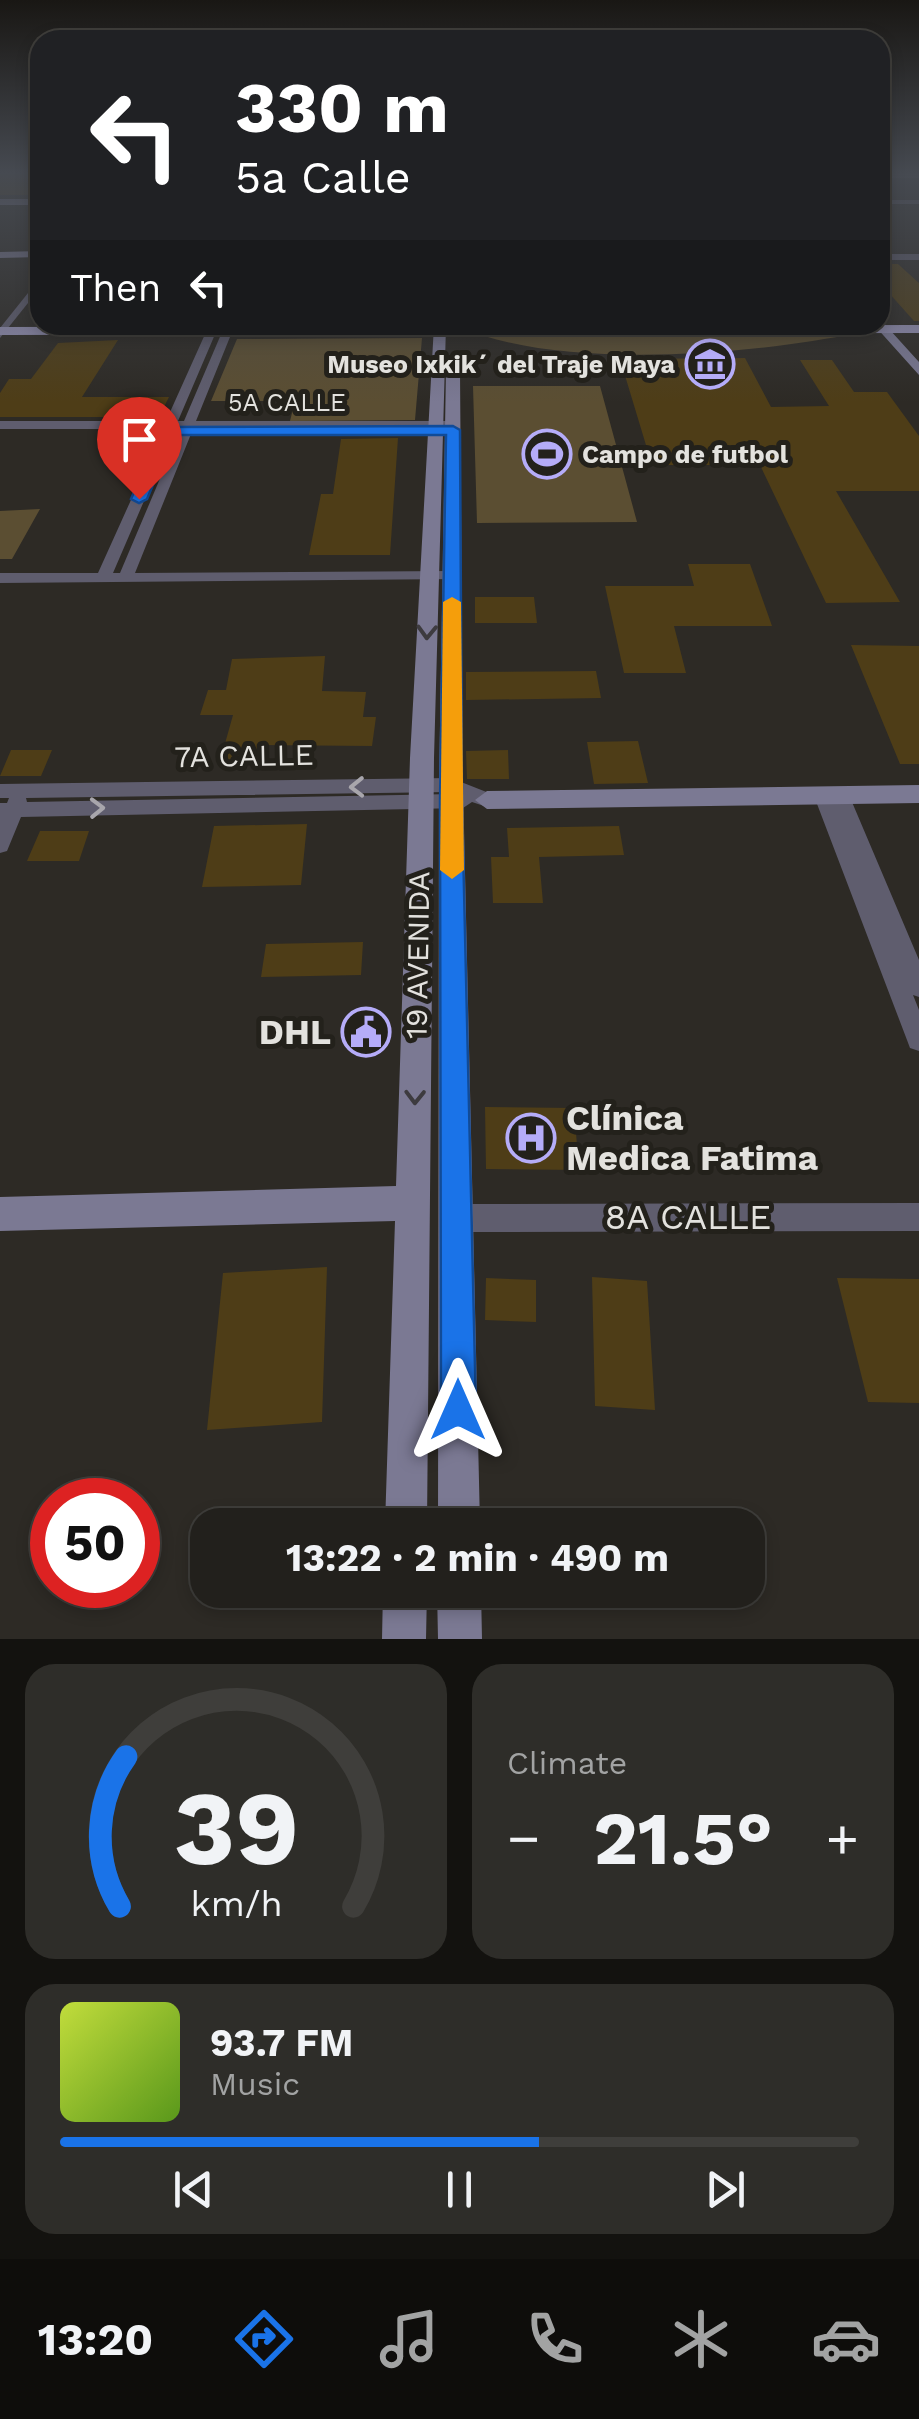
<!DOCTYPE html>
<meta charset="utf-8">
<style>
:root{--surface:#22201c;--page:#2e2d29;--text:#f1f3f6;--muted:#a2a3a3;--line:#3f3e3b;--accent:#1a73e8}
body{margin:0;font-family:"Work Sans",sans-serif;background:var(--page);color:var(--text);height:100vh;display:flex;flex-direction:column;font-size:38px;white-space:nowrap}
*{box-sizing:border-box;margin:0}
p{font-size:32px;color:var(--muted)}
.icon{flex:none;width:55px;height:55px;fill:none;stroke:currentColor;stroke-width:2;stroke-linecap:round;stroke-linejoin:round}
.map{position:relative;height:1639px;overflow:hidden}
.sheet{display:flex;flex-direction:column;gap:25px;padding:25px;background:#13120f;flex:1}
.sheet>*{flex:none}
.banner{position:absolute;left:30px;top:30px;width:860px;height:305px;border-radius:30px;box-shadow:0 5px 15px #0003,0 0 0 2px var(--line);background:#202124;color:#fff;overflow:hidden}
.speed{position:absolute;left:30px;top:1478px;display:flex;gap:20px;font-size:50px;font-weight:700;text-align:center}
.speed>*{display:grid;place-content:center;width:130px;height:130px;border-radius:50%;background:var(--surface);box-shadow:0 5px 15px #0003,0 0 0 2px var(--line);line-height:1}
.speed .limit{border:15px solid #d22;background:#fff;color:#111}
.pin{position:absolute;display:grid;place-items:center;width:85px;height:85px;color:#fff;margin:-102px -42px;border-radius:50% 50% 50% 0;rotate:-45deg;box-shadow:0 0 10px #0007}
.pin .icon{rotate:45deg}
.me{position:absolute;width:110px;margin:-55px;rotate:0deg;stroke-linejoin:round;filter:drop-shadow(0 0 8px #0008)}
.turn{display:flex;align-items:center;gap:35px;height:210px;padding:0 40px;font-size:45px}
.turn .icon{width:130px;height:130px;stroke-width:2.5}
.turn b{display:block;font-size:70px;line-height:85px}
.then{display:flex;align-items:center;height:95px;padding:0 40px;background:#0003;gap:20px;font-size:38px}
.big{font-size:75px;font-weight:700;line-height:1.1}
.sheet .card{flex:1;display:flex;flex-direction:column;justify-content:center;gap:15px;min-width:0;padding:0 35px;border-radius:30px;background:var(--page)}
.sheet .dial{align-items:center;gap:0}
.dial svg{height:260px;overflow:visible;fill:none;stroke:var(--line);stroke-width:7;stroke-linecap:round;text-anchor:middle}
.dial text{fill:var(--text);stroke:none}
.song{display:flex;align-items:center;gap:30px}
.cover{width:120px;height:120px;border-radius:15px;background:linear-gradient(135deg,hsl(70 70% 55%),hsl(90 70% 35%))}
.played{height:10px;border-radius:5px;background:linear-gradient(90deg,var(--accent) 60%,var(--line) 60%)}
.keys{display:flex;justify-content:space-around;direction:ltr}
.heat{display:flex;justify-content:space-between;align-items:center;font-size:55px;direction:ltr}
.sheet .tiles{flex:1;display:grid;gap:25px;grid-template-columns:1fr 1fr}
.card:last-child{grid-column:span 2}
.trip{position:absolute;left:190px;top:1508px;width:575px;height:100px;border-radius:30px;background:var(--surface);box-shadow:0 5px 15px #0003,0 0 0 2px var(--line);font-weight:700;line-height:100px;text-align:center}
.dock{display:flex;height:160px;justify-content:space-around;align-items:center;background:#0e0d0b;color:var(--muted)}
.dock .icon{width:70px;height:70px}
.dock .selected{color:var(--accent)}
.dock b{font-size:45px;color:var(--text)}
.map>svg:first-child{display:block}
.green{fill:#5b4e32}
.building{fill:#4e3d17}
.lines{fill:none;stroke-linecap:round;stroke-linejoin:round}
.street{fill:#5f5d6e;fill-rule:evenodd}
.secondary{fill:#7b7993;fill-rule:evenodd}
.primary{fill:#928eb0;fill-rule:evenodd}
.oneway{stroke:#3d3b3f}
.oneway2{stroke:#a8a6ac}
.route{fill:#1a73e8;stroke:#114b97;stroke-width:2.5}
.slow{fill:#f59e0b}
.labels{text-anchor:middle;stroke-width:10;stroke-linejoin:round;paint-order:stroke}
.far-poi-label{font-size:25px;font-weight:bold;fill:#e3e2de;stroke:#23211b;text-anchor:end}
.far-street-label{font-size:25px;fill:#e3e2de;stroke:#23211b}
.street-label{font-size:30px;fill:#e3e2de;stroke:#23211b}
.near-poi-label{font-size:35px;font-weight:bold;fill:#e3e2de;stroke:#23211b;text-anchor:end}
.near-street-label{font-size:35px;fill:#e3e2de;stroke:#23211b}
</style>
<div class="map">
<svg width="919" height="1639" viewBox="0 0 919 1639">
<rect width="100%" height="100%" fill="#2d2a25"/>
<path class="green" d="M857 333C756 354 580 368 482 335Z
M422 338 415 420 290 421 295 401H211L237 339Z
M473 386H600L637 522 477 523Z
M40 509 12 559H0V511Z"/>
<path class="building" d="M0 172H40V195H0Z
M880 264H898L919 283V321H914L880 283Z
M118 340 82 397H169L159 417H0V393L9 379H31L58 343Z
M745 358 771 407 829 406 800 360H832L854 392H887L919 436V491H836L900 602 826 603 760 465H652L620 359Z
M398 438 390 555H309L321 494H333L341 439Z
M688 564H750L772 626H674L686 673H624L605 586H694Z
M475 597H534L537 623H475Z
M851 645 919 646V764H900Z
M325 656 322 691 366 692 363 717H376L372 746 258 745 253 765H219L233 715H200L208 690H226L232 659Z
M596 671 601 698 466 700V672Z
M638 741 648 783 594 784 587 742Z
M11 750H52L41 776H0Z
M508 750 509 779H467L466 751Z
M307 824 301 885 202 887 214 826Z
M619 826 624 855 539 857 543 903H493L491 857H509L507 828Z
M40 831H89L79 861H27Z
M363 942 361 975 261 977 266 944Z
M485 1107 574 1108 579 1170 486 1169Z
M327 1267 322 1422 207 1430 223 1273Z
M592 1277 647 1281 655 1410 595 1406Z
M486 1278 536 1280V1322L485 1320Z
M837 1278 919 1279V1403L868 1402Z"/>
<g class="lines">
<path class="street" d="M880 174H919V178H880Z
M880 200H919V204H880Z
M880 254H919V260H880Z
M40 278V288L0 338V328Z
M211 329 216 332 178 421H184L222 332 227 329 232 332 196 421H454L460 425 454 429H193L135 573 453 571 461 576 458 579 0 583V573H98L163 429H0V421H166L206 332ZM175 429H181L120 573H113Z
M451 778 494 795 497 800 487 807 472 802 463 808 21 817 7 851 0 853V803H7L9 798H0V784ZM449 792 454 794 27 802 26 798Z
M839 788 849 795 919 960V997L913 995 919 1010V1051L910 1048 907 1040 814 796 817 791Z
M919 1203V1231L457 1232 447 1228 443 1218 447 1208 457 1204Z"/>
<path class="secondary" d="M0 199H40V205H0Z
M40 251V257L0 258V252Z
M880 319 919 362V375L875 326 880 325Z
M434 325H446L434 758 427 1525H385L395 1221 0 1231V1197L396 1186 410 758Z
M453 366 460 370 463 785 480 1525H438L439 785 446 370Z
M919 785V803L487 809 475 800 487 791Z
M383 1590H427L426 1639H382Z
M437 1590H481L482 1639H438Z"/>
<path class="primary" d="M919 325V333L0 335V327Z"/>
</g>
<defs><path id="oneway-chevron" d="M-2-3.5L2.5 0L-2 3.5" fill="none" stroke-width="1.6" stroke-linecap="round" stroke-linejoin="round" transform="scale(2.5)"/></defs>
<g class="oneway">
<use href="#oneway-chevron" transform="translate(427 632) rotate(92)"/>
<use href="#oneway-chevron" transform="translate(415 1097) rotate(91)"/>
</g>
<g class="oneway2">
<use href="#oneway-chevron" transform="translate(357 787) rotate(179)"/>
<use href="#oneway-chevron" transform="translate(97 808) rotate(-1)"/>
</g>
<linearGradient id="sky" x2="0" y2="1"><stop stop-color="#191714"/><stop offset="0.43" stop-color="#464a51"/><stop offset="1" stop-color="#464a51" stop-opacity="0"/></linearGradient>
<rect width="919" height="402" fill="url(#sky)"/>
<path class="route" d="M453 426 460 430 462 802 476 1410 471 1423 458 1428 446 1423 441 1410 440 802 446 435H174L147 499 139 503 131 499 161 431 168 427Z"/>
<path class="slow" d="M452 597 461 602 464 870 452 879 440 870 443 602Z"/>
<defs>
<g id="museum-ring" transform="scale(2.5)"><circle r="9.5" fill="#23211b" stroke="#b5acf8" stroke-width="1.5"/><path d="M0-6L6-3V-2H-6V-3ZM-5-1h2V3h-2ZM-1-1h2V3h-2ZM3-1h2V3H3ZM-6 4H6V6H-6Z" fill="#b5acf8"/></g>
<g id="stadium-ring" transform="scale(2.5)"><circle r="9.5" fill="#23211b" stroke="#b5acf8" stroke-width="1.5"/><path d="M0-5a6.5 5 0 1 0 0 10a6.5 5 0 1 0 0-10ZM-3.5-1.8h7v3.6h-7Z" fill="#b5acf8"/></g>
<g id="civic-ring" transform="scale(2.5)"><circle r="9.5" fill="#23211b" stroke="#b5acf8" stroke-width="1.5"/><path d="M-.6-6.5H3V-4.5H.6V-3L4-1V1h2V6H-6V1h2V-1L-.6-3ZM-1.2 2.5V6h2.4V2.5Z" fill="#b5acf8"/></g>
<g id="hospital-ring" transform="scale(2.5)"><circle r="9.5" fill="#23211b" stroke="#b5acf8" stroke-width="1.5"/><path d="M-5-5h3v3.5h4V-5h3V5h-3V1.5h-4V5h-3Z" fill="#b5acf8"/></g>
</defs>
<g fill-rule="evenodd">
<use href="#museum-ring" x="710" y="364"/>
<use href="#stadium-ring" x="547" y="454"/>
<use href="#civic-ring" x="366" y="1032"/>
<use href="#hospital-ring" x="531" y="1138"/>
</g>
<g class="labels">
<g class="far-poi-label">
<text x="675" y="373">Museo Ixkik´ del Traje Maya</text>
<text x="582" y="463" text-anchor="start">Campo de futbol</text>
</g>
<g class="far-street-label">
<text x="287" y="411">5A CALLE</text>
</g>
<g class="street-label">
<text transform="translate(244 756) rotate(-1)" y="10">7A CALLE</text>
<text transform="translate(418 955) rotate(-89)" y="10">19 AVENIDA</text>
</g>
<g class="near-poi-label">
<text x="331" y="1044">DHL</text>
<text x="566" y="1130" text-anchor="start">Clínica<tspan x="566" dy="40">Medica Fatima</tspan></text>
</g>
<g class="near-street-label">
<text x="688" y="1229">8A CALLE</text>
</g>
</g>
</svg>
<div class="speed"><div class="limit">50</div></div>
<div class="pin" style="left:139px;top:499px;background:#d93025"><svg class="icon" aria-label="arrive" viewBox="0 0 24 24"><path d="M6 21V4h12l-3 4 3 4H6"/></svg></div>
<svg class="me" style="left:458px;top:1410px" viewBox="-20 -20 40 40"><path d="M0-17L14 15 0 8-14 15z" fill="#1a73e8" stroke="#fff" stroke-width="4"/></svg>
<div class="trip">13:22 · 2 min · 490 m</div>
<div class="banner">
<div class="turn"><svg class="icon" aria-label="left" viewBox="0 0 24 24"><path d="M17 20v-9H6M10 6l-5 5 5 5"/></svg><div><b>330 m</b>5a Calle</div></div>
<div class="then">Then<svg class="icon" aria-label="left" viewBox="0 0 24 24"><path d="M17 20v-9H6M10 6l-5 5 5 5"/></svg></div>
</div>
</div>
<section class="sheet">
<div class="tiles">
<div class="card dial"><svg viewBox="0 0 100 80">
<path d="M14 69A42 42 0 1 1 86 69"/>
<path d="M14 69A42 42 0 0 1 16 23" stroke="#1a73e8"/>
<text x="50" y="56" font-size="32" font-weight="700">39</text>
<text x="50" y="72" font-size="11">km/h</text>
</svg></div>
<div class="card"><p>Climate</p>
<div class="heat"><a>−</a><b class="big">21.5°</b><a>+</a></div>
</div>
<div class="card">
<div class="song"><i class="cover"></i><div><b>93.7 FM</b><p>Music</p></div></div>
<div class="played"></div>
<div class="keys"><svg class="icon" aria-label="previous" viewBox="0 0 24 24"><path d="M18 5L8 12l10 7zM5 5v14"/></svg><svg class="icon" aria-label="pause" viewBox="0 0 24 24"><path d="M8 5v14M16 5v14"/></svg><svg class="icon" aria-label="next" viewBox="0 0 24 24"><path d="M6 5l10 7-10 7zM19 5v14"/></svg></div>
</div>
</div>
</section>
<nav class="dock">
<b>13:20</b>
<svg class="icon selected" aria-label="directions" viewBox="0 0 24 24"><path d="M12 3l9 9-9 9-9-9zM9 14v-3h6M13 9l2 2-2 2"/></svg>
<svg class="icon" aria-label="music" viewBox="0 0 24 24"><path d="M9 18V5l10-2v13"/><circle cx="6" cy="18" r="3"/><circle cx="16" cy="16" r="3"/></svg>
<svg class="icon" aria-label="phone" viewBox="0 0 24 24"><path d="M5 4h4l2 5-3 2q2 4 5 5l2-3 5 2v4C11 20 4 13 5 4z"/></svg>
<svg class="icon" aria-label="climate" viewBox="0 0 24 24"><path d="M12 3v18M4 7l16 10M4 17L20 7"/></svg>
<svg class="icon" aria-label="car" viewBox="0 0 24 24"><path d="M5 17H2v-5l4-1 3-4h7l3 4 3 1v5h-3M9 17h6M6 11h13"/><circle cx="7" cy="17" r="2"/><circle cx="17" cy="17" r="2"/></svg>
</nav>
